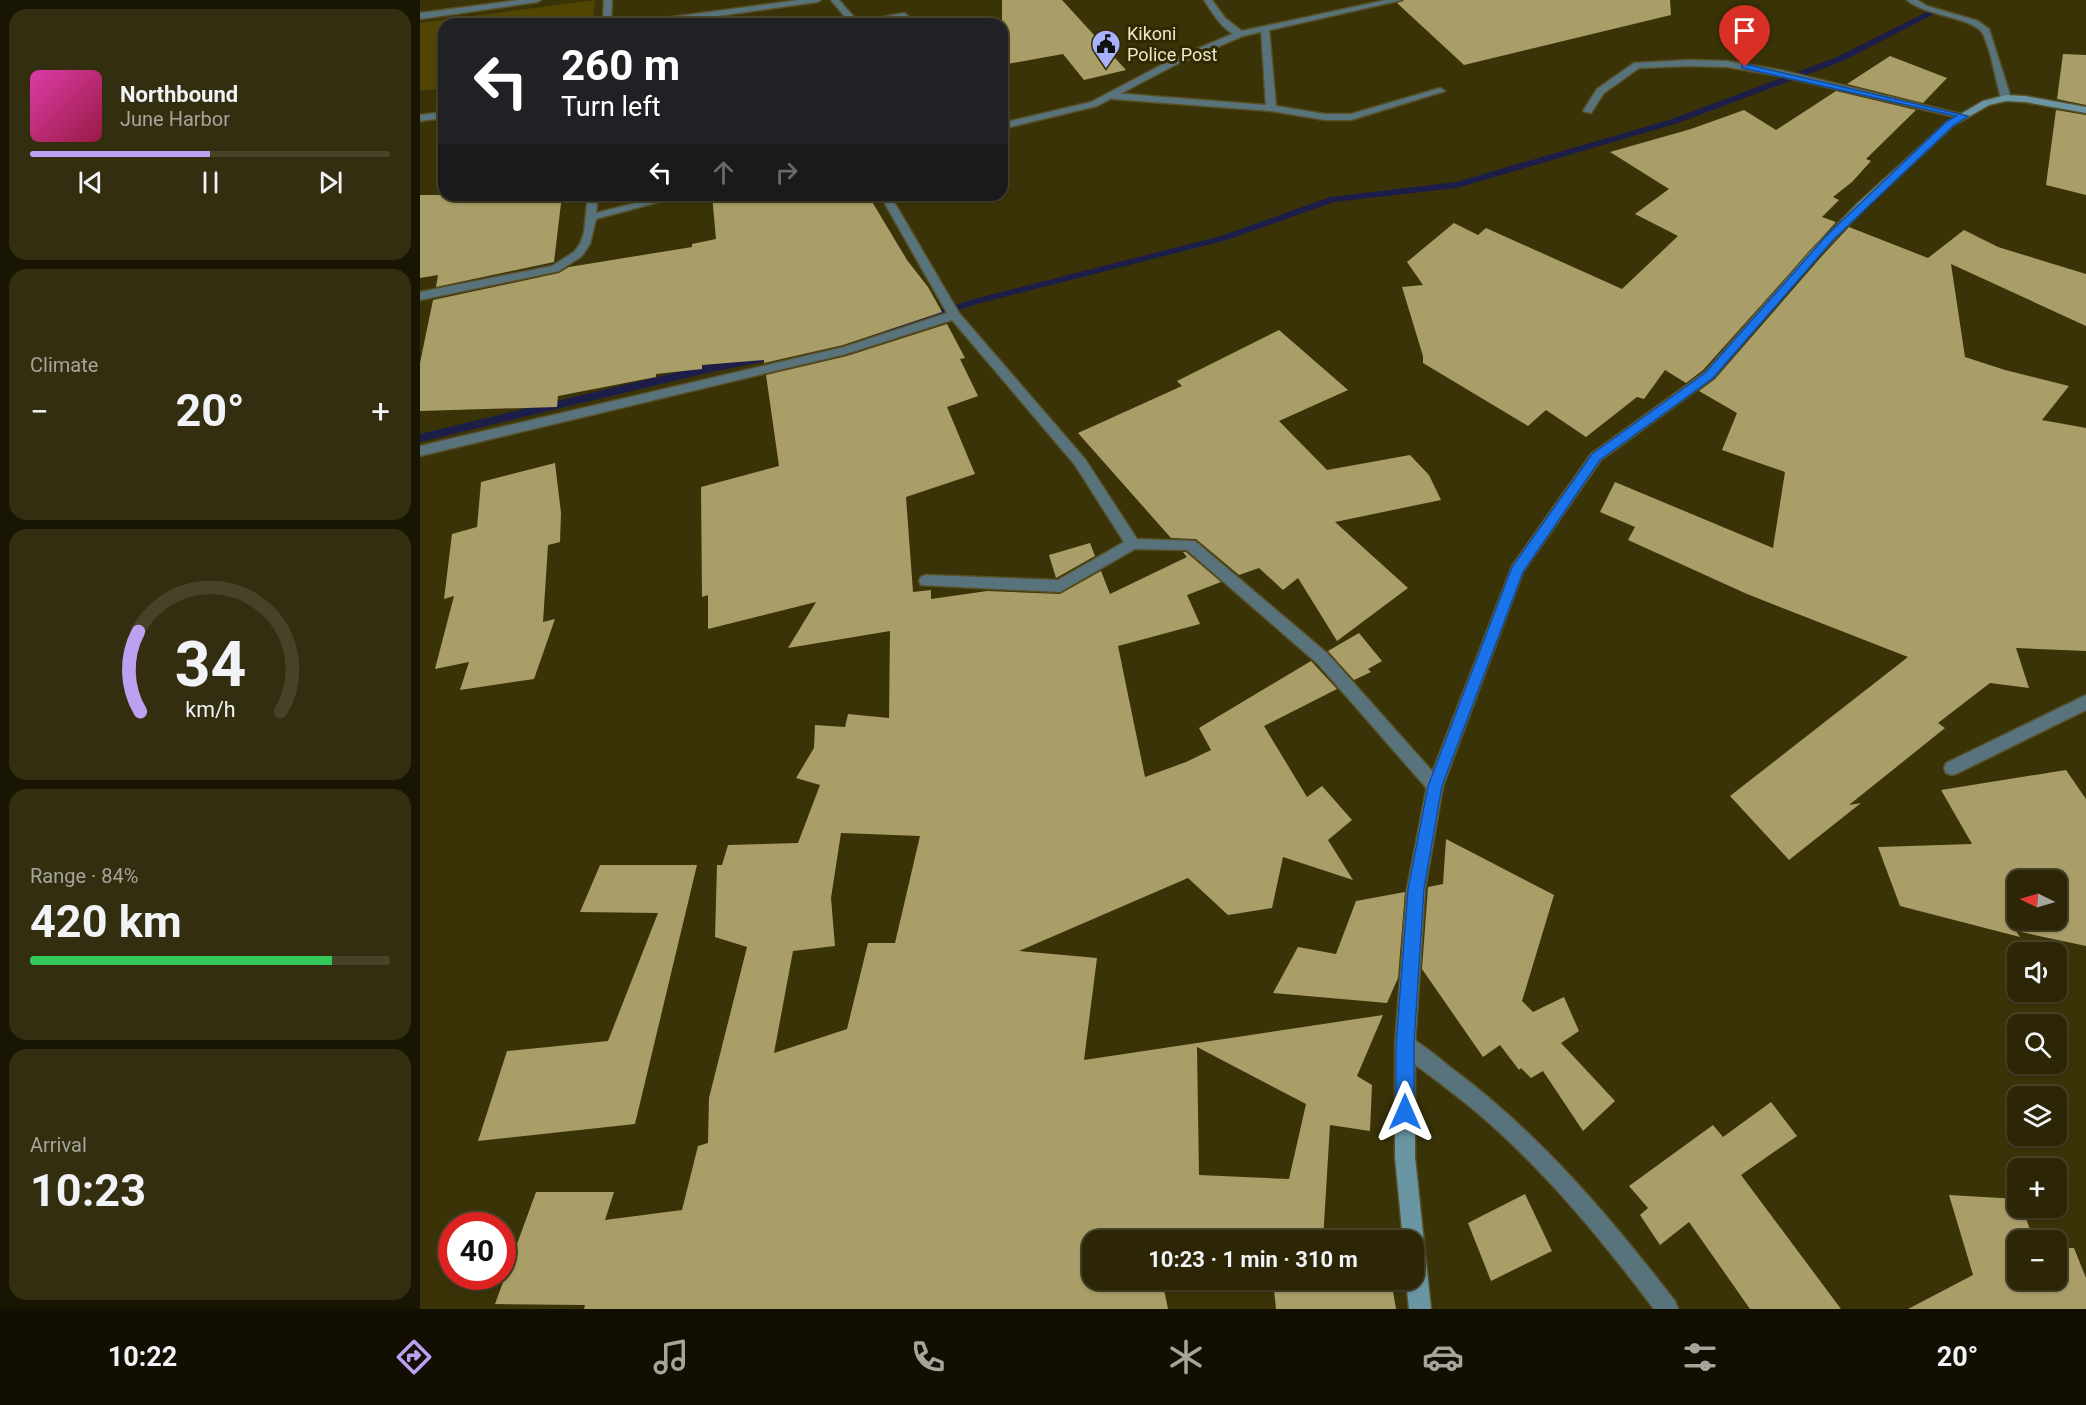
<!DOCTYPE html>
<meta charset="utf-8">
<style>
:root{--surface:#2c2606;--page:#342e10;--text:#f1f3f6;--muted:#a6a59b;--line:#484328;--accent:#bca0f2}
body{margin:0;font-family:Roboto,sans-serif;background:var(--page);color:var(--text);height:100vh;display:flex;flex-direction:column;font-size:22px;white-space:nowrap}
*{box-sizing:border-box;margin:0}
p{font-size:20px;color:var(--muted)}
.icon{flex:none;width:33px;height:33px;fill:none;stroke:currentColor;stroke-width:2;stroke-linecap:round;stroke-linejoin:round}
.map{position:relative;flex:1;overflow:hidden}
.sheet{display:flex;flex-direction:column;gap:9px;padding:9px;background:#181503;width:420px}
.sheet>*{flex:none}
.guide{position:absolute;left:18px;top:18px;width:570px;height:183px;border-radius:18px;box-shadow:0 2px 4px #0004,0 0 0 2px var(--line);background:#202124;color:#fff;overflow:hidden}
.needle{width:39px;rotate:275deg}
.buttons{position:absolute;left:1587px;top:870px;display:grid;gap:12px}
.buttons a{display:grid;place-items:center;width:60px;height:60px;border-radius:12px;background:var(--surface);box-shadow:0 2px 4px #0004,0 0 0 2px var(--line);font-size:30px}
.speed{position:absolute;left:18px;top:1212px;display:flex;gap:12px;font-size:30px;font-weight:700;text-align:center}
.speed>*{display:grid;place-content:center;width:78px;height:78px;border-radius:50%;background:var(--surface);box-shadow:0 2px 4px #0004,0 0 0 2px var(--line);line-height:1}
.speed .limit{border:9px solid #d22;background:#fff;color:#111}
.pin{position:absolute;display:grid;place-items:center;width:51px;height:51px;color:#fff;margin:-62px -26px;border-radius:50% 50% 50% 0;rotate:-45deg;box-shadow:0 0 6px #0007}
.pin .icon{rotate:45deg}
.me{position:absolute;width:66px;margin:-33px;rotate:0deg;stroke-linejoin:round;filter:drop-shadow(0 0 4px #0008)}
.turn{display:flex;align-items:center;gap:21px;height:126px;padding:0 24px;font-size:27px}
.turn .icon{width:78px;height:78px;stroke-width:2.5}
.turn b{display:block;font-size:42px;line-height:51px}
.lanes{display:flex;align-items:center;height:57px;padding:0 24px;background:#0003;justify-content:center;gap:30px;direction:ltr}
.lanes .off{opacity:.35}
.big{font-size:45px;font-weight:700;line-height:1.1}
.sheet .card{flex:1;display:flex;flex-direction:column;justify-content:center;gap:9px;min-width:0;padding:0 21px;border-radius:18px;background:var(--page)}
.sheet .dial{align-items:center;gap:0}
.dial svg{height:156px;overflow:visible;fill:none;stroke:var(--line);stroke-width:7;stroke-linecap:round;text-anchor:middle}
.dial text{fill:var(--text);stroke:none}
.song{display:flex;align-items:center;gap:18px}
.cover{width:72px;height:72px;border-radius:9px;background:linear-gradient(135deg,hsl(320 70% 55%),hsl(340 70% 35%))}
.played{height:6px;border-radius:3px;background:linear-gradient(90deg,var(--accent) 50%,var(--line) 50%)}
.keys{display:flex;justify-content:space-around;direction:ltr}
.heat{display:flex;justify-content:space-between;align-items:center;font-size:33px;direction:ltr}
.charge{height:9px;border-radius:4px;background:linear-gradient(90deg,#34c759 84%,var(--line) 0)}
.trip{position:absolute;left:662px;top:1230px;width:342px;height:60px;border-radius:18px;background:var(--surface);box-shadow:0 2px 4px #0004,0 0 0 2px var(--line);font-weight:700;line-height:60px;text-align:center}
.menu{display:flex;height:96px;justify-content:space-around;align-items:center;background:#120f02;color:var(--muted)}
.menu .icon{width:42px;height:42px}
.menu .selected{color:var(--accent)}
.menu b{font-size:27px;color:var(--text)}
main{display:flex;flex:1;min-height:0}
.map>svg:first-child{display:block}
.green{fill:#504503}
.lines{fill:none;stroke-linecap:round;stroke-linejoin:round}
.stream{fill:#1c1d49;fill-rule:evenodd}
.building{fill:#a99e67;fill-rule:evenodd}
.lane-casing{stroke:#575027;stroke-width:3}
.street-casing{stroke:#575027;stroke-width:3}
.secondary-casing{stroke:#575027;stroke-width:3}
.lane{fill:#58737b;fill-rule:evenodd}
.street{fill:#58737b;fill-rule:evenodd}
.secondary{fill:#6a96a3;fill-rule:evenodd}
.route{fill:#1a73e8;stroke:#114b97;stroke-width:1.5}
.labels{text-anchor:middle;stroke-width:6;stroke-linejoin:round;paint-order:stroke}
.far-poi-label{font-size:18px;fill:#ede7cb;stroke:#312900;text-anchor:start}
</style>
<main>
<section class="sheet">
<div class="card">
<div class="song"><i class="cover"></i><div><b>Northbound</b><p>June Harbor</p></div></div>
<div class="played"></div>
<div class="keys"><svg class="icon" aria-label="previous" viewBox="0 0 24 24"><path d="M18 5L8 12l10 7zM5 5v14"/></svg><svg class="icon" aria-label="pause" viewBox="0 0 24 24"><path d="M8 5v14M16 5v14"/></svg><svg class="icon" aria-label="next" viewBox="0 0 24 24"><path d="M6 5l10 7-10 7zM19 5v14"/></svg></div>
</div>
<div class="card"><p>Climate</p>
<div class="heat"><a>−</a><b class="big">20°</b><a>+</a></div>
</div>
<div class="card dial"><svg viewBox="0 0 100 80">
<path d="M14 69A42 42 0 1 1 86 69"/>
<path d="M14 69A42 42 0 0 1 13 28" stroke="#bca0f2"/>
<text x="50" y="56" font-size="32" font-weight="700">34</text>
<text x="50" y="72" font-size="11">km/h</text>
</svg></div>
<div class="card"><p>Range · 84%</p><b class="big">420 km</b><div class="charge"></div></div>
<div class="card"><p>Arrival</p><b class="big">10:23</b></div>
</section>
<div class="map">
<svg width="1666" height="1309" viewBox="0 0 1666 1309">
<rect width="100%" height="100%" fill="#3b3308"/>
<path class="green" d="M175 0 172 24H24V88L0 91V23Z"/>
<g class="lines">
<path class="stream" d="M1507 12 1514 14 1423 61 1258 123 1037 188 914 202 807 240 561 303 467 333 462 330 463 328 554 299 801 236 910 197 1036 182 1252 119 1417 57Z
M343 354 348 358 347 361 287 373 0 442V434L287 365Z"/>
</g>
<path class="building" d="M582 0H642L706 70 664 80 643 54 582 65Z
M984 0H1250L1251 15 1044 65 977 3Z
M1643 54 1666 55V105L1637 99Z
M1470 56 1527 78 1503 103 1427 84Z
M1416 91 1496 110 1446 159 1451 161 1432 182 1413 197 1419 200 1402 217 1416 222 1283 370 1266 383 1245 370 1224 399 1217 397 1166 437 1126 410 1108 426 1003 363V356L982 287 1003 285 987 262 1034 223 1058 235 1066 228 1202 289 1258 236 1215 214 1249 189 1190 152 1271 129 1324 110 1356 130Z
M1636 110 1666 115V195L1626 185Z
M0 195H142L134 262 16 287 18 275 0 278Z
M292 195H448L487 260 508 287 522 312 423 345 344 363V360L282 365V369L236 374V377L138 396 137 407 0 411V363L13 300 139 273 149 267 272 247V244L296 239Z
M1429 227 1508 258 1544 230 1578 247 1666 274V326L1531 264 1545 357 1585 370 1649 386 1622 420 1666 428V651L1596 648 1609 688 1570 683 1518 723 1525 728 1429 805 1441 803 1369 860 1310 796 1488 657 1327 594 1208 540 1215 527 1180 512 1195 482 1353 548 1365 472 1302 450 1317 413 1279 391 1295 379 1401 257Z
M527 324 545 358 540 359 558 396 527 407 555 474 486 497 493 592 511 590V599L567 591 640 594 681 571 690 594 767 557 763 552H766L801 582 767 595 780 624 698 646 725 777 766 762 791 750 779 728 891 661 917 689 844 726 887 797 902 786 932 820 908 840 933 880 863 857 852 908 808 915 768 878 599 951 677 958 664 1060 963 1015 937 1076 952 1085 950 1131 910 1125 903 1240H672V1280H742L748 1309H164L165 1305 75 1304 116 1192H194L185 1220 262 1210 278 1146 288 1143 289 1098 327 947 295 937 297 865H302L308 845 378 843 400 785 376 778 394 748 395 725 425 727 428 714 469 718 470 631 368 648 396 602 288 629V595L282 597 281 487 359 466 346 375 427 356ZM421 833 500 836 475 943H448L427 1029 354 1053 373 951 415 946 411 898ZM777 1047 886 1104 869 1179 779 1175Z
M859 330 928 390 859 421 907 470 990 455 1009 475 1021 500 915 522 988 588 917 641 878 578 863 590 839 568 819 575 776 539 751 538 658 433 762 386 757 381Z
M135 463 141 513 140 542 128 545 123 622 135 619 114 679 40 690 49 662 15 669 34 596 24 599 32 534 57 527 61 482Z
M670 543 675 556 636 578 629 555Z
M939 633 962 661 948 669 951 672 934 680 908 651Z
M1646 770 1666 799V946L1596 931 1600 937 1480 906 1458 847 1552 844 1521 790ZM1598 880H1636V920H1598Z
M1026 839 1134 895 1102 1001 1113 1012 1144 997 1159 1031 1141 1043 1195 1101 1163 1131 1123 1071 1111 1078 1101 1068 1099 1070 1080 1045 1063 1057 1002 969 1008 887 1023 884Z
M180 865H277L215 1124 58 1141 87 1051 188 1041 238 913 160 912Z
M985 892 978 978 967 1003 853 993 878 947 916 954 936 901Z
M1351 1102 1377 1136 1321 1175 1421 1309H1330L1269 1222 1240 1245 1220 1215 1228 1208 1209 1186 1293 1125 1303 1137Z
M1105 1194 1132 1251 1071 1281 1048 1223Z
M1529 1195 1598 1199V1208H1602L1614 1240H1598V1280H1636V1248H1654L1666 1278V1309H1488L1553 1275Z
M963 1231 965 1240H903Z
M853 1280H971L976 1309H856Z"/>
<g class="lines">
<g class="lane-casing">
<path id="lane" d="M784 0H792L805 18 823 32V36C806 37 792 12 784 0Z
M484 13 488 16 487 18 447 24 432 23Z
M845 26 849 29 856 106 905 114H931L1020 88 1025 91 931 120H905L851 111 693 99 688 96 693 93 846 105 841 29Z
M1269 60 1307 61 1360 70 1549 116 1544 119 1360 76 1307 67 1269 66 1219 68 1184 93 1171 113 1163 111 1177 89 1214 63Z
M24 112V118L0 121V115Z"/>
</g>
<g class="street-casing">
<path id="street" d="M99 0H121L117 2 0 19V13Z
M184 0H192L191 24H183Z
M379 0H401L397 2 241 24H218L222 21Z
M411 0H419L440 24H431Z
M966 0H982L823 36 757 64 677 106 582 129V123L671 102 751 60 817 32Z
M1487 0H1497L1507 6 1558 21 1569 29 1591 98 1589 100 1581 98C1575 78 1572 53 1563 34 1554 17 1504 16 1487 0Z
M168 195H178L176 213 247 195H264L176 219 170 244 162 256 139 271 0 300V292L132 266 154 252 160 244 164 233Z
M460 195H470L539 313 665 459 717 539 775 541 908 654 1021 781 1023 786 1021 791 1015 794 1009 791 898 664 767 550 715 549 640 592 501 585 499 581 501 577 506 575 638 580 704 542 655 465 532 320 426 354 0 456V446L424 347 527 313Z
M1666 695V710L1538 773 1532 775 1526 773 1524 768 1526 763Z
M985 1035C1003 1043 1018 1058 1034 1070 1120 1134 1189 1216 1255 1301L1258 1309H1234C1184 1243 1131 1178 1069 1123 1040 1097 1009 1075 978 1052L975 1045 978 1038Z"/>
</g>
<g class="secondary-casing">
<path id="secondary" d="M1586 95 1605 96 1666 107V113L1605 102 1586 101 1569 105 1533 126 1447 206 1399 255 1293 378 1181 460 1103 572 1023 786 1005 889 995 1045V1157L1011 1309H989L986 1280H993V1240H983L975 1157V1045L987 889 1007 786 1092 566 1171 454 1285 372 1391 251 1439 202 1527 122 1563 101Z"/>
</g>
<use href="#lane" class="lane"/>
<use href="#street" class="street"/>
<use href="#secondary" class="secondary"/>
</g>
<path class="route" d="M1325 64 1548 116 1533 126 1414 239 1293 378 1180 460 1103 572 1022 786 1004 889 994 1045V1112L991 1119 985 1121 979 1119 976 1112V1045L988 889 1008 786 1092 567 1172 454 1285 373 1407 235 1526 122 1536 116 1322 68V65Z"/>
<defs>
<g id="civic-pin" transform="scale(1.5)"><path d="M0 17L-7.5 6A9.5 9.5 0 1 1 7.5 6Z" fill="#a7b1fc" stroke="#312900"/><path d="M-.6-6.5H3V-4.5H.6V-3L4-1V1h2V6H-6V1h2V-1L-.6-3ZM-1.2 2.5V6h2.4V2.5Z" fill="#111"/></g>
</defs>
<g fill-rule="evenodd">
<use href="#civic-pin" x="686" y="44"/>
</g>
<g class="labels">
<g class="far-poi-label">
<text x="707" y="40">Kikoni<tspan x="707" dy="21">Police Post</tspan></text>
</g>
</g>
</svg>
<div class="buttons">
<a><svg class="needle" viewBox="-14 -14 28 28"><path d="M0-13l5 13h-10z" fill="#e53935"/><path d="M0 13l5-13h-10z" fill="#a6a59b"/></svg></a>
<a><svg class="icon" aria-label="sound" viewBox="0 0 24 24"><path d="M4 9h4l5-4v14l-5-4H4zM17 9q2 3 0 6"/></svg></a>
<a><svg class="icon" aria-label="search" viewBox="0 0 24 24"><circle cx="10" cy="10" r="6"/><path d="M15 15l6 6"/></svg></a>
<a><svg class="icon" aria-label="layers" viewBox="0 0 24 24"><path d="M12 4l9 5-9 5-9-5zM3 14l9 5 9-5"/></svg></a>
<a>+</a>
<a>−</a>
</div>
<div class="speed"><div class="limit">40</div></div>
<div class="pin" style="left:1325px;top:67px;background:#d93025"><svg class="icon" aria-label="arrive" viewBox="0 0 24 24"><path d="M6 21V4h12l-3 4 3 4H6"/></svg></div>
<svg class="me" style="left:985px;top:1112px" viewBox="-20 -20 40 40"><path d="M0-17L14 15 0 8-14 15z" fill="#1a73e8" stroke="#fff" stroke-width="4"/></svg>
<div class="trip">10:23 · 1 min · 310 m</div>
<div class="guide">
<div class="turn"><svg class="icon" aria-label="left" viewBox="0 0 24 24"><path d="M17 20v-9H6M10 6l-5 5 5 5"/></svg><div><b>260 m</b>Turn left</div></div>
<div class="lanes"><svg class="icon" aria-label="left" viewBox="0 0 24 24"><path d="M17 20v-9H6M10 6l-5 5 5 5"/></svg><svg class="icon off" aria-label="ahead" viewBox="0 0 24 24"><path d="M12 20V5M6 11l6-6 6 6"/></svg><svg class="icon off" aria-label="right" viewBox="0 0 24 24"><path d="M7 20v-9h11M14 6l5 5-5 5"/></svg></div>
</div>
</div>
</main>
<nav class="menu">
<b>10:22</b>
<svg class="icon selected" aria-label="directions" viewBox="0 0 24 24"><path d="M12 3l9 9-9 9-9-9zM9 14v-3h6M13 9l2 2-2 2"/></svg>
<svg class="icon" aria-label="music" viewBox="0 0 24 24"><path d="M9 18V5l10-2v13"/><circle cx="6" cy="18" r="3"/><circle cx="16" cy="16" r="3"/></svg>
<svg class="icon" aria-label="phone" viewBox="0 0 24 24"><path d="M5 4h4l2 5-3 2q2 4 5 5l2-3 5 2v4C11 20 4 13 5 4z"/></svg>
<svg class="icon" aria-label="climate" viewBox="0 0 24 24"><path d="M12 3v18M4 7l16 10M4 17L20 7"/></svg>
<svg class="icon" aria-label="car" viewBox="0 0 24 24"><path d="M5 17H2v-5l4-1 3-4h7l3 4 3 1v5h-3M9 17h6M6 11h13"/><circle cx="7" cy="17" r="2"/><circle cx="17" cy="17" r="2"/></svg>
<svg class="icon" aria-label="filters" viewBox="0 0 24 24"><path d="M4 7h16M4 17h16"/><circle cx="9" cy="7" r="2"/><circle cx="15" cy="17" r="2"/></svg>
<b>20°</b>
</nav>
